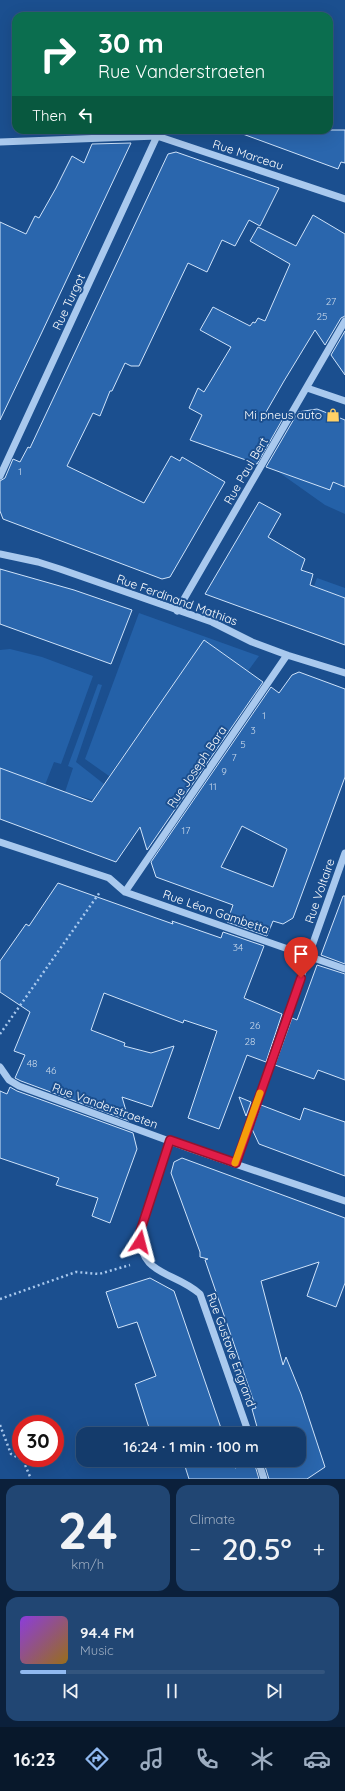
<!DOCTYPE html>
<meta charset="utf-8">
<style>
:root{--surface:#143b6b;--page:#214673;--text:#f1f3f6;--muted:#9dadc1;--line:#33557e;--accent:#90b9f0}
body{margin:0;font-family:Quicksand,sans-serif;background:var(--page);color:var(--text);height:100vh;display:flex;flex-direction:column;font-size:15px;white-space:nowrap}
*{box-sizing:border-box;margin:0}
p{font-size:13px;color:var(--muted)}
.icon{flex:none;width:22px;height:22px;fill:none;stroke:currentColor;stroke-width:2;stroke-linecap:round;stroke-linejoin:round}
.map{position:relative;height:1479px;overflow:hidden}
.side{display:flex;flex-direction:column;gap:6px;padding:6px;background:#0b203b;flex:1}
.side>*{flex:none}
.top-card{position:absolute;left:12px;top:12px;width:321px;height:122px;border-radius:12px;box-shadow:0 4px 16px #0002,0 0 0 1px var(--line);background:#0b6e4f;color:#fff;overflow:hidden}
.speed{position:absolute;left:12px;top:1415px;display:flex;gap:8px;font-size:20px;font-weight:700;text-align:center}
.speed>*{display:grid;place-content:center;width:52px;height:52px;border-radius:50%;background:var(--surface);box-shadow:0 4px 16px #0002,0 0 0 1px var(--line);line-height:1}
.speed .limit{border:6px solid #d22;background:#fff;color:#111}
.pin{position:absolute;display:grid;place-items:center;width:34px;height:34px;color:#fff;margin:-41px -17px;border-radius:50% 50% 50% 0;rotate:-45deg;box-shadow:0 0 4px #0007}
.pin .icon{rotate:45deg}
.me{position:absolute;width:44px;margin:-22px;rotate:9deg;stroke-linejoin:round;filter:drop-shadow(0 0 3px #0008)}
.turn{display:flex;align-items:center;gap:14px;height:84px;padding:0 20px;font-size:18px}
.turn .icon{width:52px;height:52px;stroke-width:2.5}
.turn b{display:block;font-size:28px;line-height:34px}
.then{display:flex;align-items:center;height:38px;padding:0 20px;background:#0003;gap:8px;font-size:15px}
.big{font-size:30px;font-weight:600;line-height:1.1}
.side .tile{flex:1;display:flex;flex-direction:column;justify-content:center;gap:6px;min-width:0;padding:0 14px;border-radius:12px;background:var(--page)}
.side .dial{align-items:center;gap:0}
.dial b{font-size:52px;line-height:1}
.song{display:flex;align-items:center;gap:12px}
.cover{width:48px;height:48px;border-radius:6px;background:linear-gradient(135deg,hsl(270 70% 55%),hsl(40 70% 35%))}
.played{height:4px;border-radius:2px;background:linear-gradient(90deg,var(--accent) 15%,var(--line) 15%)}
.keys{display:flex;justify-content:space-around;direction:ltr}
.heat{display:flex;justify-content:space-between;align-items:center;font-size:22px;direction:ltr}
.side .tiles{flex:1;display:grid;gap:6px;grid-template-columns:1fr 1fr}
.tile:last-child{grid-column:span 2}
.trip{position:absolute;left:76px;top:1427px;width:230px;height:40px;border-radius:12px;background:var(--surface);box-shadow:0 4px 16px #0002,0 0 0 1px var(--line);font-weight:600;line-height:40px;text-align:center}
.tab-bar{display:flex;height:64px;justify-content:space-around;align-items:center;background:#08182b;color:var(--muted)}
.tab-bar .icon{width:28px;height:28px}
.tab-bar .selected{color:var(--accent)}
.tab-bar b{font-size:18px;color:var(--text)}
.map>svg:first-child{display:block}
.green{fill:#2461a8}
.building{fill:#2a66ad;stroke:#cfe3fa;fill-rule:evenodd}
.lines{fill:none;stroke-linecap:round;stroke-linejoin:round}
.path{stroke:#a9c9ee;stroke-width:2.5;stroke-dasharray:2 3;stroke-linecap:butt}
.minor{stroke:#a9c9ee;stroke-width:7}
.route-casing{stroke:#92132f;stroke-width:10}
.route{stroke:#e11d48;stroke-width:7}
.slow{stroke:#f59e0b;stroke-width:7}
.labels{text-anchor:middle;stroke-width:4;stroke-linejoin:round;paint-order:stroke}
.number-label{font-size:10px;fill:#cad9ea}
.street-label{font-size:12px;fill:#fff;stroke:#1b4f8f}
.poi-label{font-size:12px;fill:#fff;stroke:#1b4f8f;text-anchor:end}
</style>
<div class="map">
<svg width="345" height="1479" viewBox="0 0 345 1479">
<rect width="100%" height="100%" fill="#1b4f8f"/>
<path class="green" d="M277 471 330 490 333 482 345 487V514L325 505Z
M317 578 345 588V598L314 586Z
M139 613 259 656 248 671 204 640 109 776 85 759Z
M10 649 42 657 93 676 61 764 54 762 45 785 0 768V650Z
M98 684 102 685 76 762 104 784 93 800 65 792 73 768 68 766Z"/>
<path class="building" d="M241 130H345V163L341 162 338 169 240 133Z
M131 143 42 332 0 420V222L26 234 35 216 39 218 56 188 72 156 84 163 92 144Z
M176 152 279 188 260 226 249 220 235 246 222 240 207 272 188 263 139 366H131L125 363 112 391H110L100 416 93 413 67 466 144 503 171 456 180 461 182 457 225 482 170 577 162 579 3 519 0 511V481L5 478 13 459 20 462 28 447 30 448 168 154Z
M313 215 345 234V316L341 318 325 345 315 330 284 381 262 419 285 415 257 464 190 440 202 415 189 408 198 388 204 392 231 347 200 330 213 307 250 326 253 322 255 323 258 318 265 321 290 264 250 241 258 227 296 246Z
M345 331V375L331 355Z
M317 409 345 420V487L333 482 330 490 266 467 298 412Z
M259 502 281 514 268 537 305 559 301 570 313 574 310 585 345 598V645L205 594Z
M0 569 74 590 132 610 111 664 0 624Z
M204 640 263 682 147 850 140 827 116 862 0 819V768L92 802Z
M299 672 345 689V777L293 918 283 924 273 921 267 936 227 922 233 905 156 877 151 862 271 687 279 693 292 675ZM242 826 287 849 273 887 221 867Z
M58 883 173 924 172 921 221 938 223 932 264 946 244 998 282 1014 266 1062 247 1055 219 1129 188 1118 217 1031 184 1020 183 1023 104 993 91 1030 125 1043 124 1046 151 1053 174 1046 152 1107 122 1097 129 1121 21 1081 15 1078 25 1055 14 1051 30 1012 0 992V961L26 924 29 926Z
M343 896H345V964L321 955Z
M317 965 345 974V1080L318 1070 314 1079 275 1065 292 1018 297 1020Z
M10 1087 17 1091 133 1133 137 1149 110 1223 92 1216 98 1198 56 1185 59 1178 0 1158V1091L7 1094Z
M239 1097 251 1102 246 1116Z
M261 1105 300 1120 304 1108 345 1122V1176L259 1144 252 1129Z
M182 1158 345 1218V1283L336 1307 307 1296 319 1262 261 1281 283 1365 286 1357 301 1394 325 1467 307 1479H269L263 1460H299V1434H259L252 1409 256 1408 205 1260 208 1259 200 1257V1252L171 1173 174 1162Z
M150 1278 174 1291 223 1434H151L135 1384 156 1376 137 1322 118 1328 106 1292Z
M183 1460H232L235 1468 254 1462 259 1479H189Z"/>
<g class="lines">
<path class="path" d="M0 1034 100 892
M0 1299 76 1272 99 1274 130 1265
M0 1425 11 1454 23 1460 31 1479"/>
<path class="minor" d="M0 142 157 136 345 199
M307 388 345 401
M0 476 157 136
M0 554 38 562 60 569 212 622 252 642 287 655 345 673
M177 611 345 321
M0 842 109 878 125 892 345 969
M125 892 287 655
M0 1067 9 1080 19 1086 191 1149 345 1201
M170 1141 140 1232C139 1277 173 1270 200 1294L249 1434
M235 1163 345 853
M258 1460 264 1479"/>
</g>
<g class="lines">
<g class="route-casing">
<path id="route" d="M140 1242V1232L170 1140 236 1163 301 978"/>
</g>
<use href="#route" class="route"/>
<path class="slow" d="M235 1163 260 1093"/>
</g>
<defs>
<g id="shop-bare" transform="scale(1.08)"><path d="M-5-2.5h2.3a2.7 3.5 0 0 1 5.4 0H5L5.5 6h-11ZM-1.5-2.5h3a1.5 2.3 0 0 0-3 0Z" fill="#ffd166" stroke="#1b4f8f" stroke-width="2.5" paint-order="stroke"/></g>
</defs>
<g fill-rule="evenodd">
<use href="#shop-bare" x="333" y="415"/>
</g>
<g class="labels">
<g class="number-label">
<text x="331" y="305">27</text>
<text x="322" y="320">25</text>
<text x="20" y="475">1</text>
<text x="264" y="719">1</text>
<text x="253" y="734">3</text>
<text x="243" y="748">5</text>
<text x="234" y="761">7</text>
<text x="224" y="775">9</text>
<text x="213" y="790">11</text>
<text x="186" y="834">17</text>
<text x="238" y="951">34</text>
<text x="255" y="1029">26</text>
<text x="250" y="1045">28</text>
<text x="32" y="1067">48</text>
<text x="51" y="1074">46</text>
</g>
<g class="street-label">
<text transform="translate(248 155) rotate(18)" y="4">Rue Marceau</text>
<text transform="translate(69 302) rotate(-65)" y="4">Rue Turgot</text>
<text transform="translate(246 471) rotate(-60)" y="4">Rue Paul Bert</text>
<text transform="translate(177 600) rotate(20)" y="4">Rue Ferdinand Mathias</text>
<text transform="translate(197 767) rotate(-56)" y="4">Rue Joseph Bara</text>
<text transform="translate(320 891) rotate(-71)" y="4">Rue Voltaire</text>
<text transform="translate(216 912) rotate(19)" y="4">Rue Léon Gambetta</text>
<text transform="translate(105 1106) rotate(20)" y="4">Rue Vanderstraeten</text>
<text transform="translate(231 1350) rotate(70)" y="4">Rue Gustave Engrand</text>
</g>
<g class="poi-label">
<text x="322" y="419">Mi pneus auto</text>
</g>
</g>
</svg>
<div class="speed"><div class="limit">30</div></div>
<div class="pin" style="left:301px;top:978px;background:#d93025"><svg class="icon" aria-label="arrive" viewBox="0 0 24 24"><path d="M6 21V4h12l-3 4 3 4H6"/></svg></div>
<svg class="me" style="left:140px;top:1242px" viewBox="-20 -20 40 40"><path d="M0-17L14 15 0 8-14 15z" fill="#e11d48" stroke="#fff" stroke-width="4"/></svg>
<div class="trip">16:24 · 1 min · 100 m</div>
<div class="top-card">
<div class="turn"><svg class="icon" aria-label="right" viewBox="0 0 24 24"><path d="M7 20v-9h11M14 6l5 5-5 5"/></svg><div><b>30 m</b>Rue Vanderstraeten</div></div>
<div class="then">Then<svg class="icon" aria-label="left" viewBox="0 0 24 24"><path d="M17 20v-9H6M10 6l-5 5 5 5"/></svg></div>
</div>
</div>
<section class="side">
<div class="tiles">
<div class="tile dial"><b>24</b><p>km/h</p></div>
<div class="tile"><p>Climate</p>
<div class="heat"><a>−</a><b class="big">20.5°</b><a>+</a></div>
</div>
<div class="tile">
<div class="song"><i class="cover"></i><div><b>94.4 FM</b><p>Music</p></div></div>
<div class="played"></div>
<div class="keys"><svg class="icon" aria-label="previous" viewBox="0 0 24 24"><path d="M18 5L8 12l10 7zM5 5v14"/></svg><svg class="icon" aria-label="pause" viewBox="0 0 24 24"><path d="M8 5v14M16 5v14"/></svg><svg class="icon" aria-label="next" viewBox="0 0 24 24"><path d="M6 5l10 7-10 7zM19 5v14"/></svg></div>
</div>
</div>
</section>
<nav class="tab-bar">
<b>16:23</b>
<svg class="icon selected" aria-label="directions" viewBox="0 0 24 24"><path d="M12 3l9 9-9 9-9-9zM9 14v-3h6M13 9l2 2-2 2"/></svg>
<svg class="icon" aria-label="music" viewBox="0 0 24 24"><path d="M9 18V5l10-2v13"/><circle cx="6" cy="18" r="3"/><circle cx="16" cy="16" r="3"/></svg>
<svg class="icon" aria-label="phone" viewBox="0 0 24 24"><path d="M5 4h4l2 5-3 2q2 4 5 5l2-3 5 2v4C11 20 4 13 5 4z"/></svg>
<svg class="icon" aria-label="climate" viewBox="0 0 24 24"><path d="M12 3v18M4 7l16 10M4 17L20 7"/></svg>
<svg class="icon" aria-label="car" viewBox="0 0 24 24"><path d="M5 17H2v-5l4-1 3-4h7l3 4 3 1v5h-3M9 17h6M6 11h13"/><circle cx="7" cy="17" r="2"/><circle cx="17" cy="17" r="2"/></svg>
</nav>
